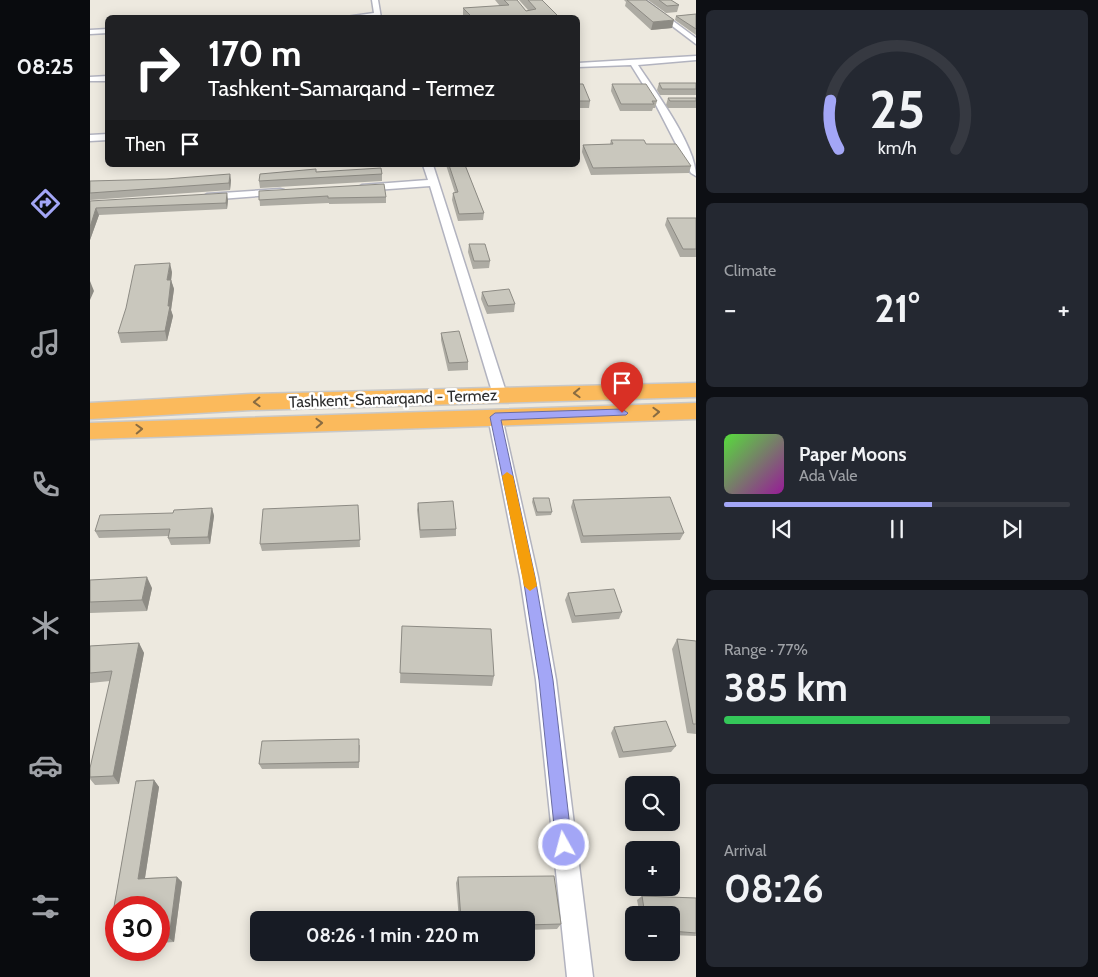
<!DOCTYPE html>
<meta charset="utf-8">
<style>
:root{--surface:#171b24;--page:#242831;--text:#f1f3f6;--muted:#9ea1a6;--line:#363941;--accent:#a3a6f6}
body{margin:0;font-family:Cabin,sans-serif;background:var(--page);color:var(--text);height:100vh;display:flex;flex-direction:column;font-size:19px;white-space:nowrap}
*{box-sizing:border-box;margin:0}
p{font-size:16px;color:var(--muted)}
.icon{flex:none;width:28px;height:28px;fill:none;stroke:currentColor;stroke-width:2;stroke-linecap:round;stroke-linejoin:round}
.map{position:relative;flex:1;overflow:hidden}
.drawer{display:flex;flex-direction:column;gap:10px;padding:10px;background:#0d0f14;width:402px}
.drawer>*{flex:none}
.guide{position:absolute;left:15px;top:15px;width:475px;height:152px;border-radius:8px;box-shadow:0 2px 12px #0003;background:#202124;color:#fff;overflow:hidden}
.fabs{position:absolute;left:535px;top:776px;display:grid;gap:10px}
.fabs a{display:grid;place-items:center;width:55px;height:55px;border-radius:8px;background:var(--surface);box-shadow:0 2px 12px #0003;font-size:25px}
.speed{position:absolute;left:15px;top:896px;display:flex;gap:10px;font-size:25px;font-weight:700;text-align:center}
.speed>*{display:grid;place-content:center;width:65px;height:65px;border-radius:50%;background:var(--surface);box-shadow:0 2px 12px #0003;line-height:1}
.speed .limit{border:8px solid #d22;background:#fff;color:#111}
.pin{position:absolute;display:grid;place-items:center;width:42px;height:42px;color:#fff;margin:-51px -21px;border-radius:50% 50% 50% 0;rotate:-45deg;box-shadow:0 0 5px #0007}
.pin .icon{rotate:45deg}
.me{position:absolute;width:55px;margin:-28px;rotate:353deg;stroke-linejoin:round;filter:drop-shadow(0 0 4px #0008)}
.turn{display:flex;align-items:center;gap:18px;height:105px;padding:0 20px;font-size:22px}
.turn .icon{width:65px;height:65px;stroke-width:2.5}
.turn b{display:block;font-size:35px;line-height:42px}
.then{display:flex;align-items:center;height:48px;padding:0 20px;background:#0003;gap:10px;font-size:19px}
.big{font-size:38px;font-weight:700;line-height:1.1}
.drawer .tile{flex:1;display:flex;flex-direction:column;justify-content:center;gap:8px;min-width:0;padding:0 18px;border-radius:8px;background:var(--page)}
.drawer .dial{align-items:center;gap:0}
.dial svg{height:130px;overflow:visible;fill:none;stroke:var(--line);stroke-width:7;stroke-linecap:round;text-anchor:middle}
.dial text{fill:var(--text);stroke:none}
.song{display:flex;align-items:center;gap:15px}
.cover{width:60px;height:60px;border-radius:8px;background:linear-gradient(135deg,hsl(110 70% 55%),hsl(300 70% 35%))}
.played{height:5px;border-radius:2px;background:linear-gradient(90deg,var(--accent) 60%,var(--line) 60%)}
.keys{display:flex;justify-content:space-around;direction:ltr}
.heat{display:flex;justify-content:space-between;align-items:center;font-size:28px;direction:ltr}
.charge{height:8px;border-radius:4px;background:linear-gradient(90deg,#34c759 77%,var(--line) 0)}
.trip{position:absolute;left:160px;top:911px;width:285px;height:50px;border-radius:8px;background:var(--surface);box-shadow:0 2px 12px #0003;font-weight:700;line-height:50px;text-align:center}
main{display:flex;flex:1;min-height:0}
.tabs{display:flex;flex-direction:column;width:90px;justify-content:space-around;align-items:center;background:#090b0e;color:var(--muted)}
.tabs .icon{width:35px;height:35px}
.tabs .active{color:var(--accent)}
.tabs b{font-size:22px;color:var(--text)}
.map>svg:first-child{display:block}
.lines{fill:none;stroke-linecap:round;stroke-linejoin:round}
.minor-casing{stroke:#b2b3bf;stroke-width:3}
.highway-casing{stroke:#c8c8c8;stroke-width:3}
.minor{fill:#fff;fill-rule:evenodd}
.highway{fill:#fbba5c;fill-rule:evenodd}
.wall{fill:#adaba3}
.shaded-wall{fill:#8d8b84}
.building{fill:#c9c7bd;stroke:#8d8b84}
.oneway{stroke:#896c42}
.route{fill:#a3a6f6;stroke:#6a6ca0}
.slow{fill:#f59e0b}
.labels{text-anchor:middle;stroke-width:5;stroke-linejoin:round;paint-order:stroke}
.street-label{font-size:16px;fill:#2c2c2c;stroke:#fff}
</style>
<main>
<nav class="tabs">
<b>08:25</b>
<svg class="icon active" aria-label="directions" viewBox="0 0 24 24"><path d="M12 3l9 9-9 9-9-9zM9 14v-3h6M13 9l2 2-2 2"/></svg>
<svg class="icon" aria-label="music" viewBox="0 0 24 24"><path d="M9 18V5l10-2v13"/><circle cx="6" cy="18" r="3"/><circle cx="16" cy="16" r="3"/></svg>
<svg class="icon" aria-label="phone" viewBox="0 0 24 24"><path d="M5 4h4l2 5-3 2q2 4 5 5l2-3 5 2v4C11 20 4 13 5 4z"/></svg>
<svg class="icon" aria-label="climate" viewBox="0 0 24 24"><path d="M12 3v18M4 7l16 10M4 17L20 7"/></svg>
<svg class="icon" aria-label="car" viewBox="0 0 24 24"><path d="M5 17H2v-5l4-1 3-4h7l3 4 3 1v5h-3M9 17h6M6 11h13"/><circle cx="7" cy="17" r="2"/><circle cx="17" cy="17" r="2"/></svg>
<svg class="icon" aria-label="filters" viewBox="0 0 24 24"><path d="M4 7h16M4 17h16"/><circle cx="9" cy="7" r="2"/><circle cx="15" cy="17" r="2"/></svg>
</nav>
<div class="map">
<svg width="606" height="977" viewBox="0 0 606 977">
<rect width="100%" height="100%" fill="#ede9df"/>
<g class="lines">
<g class="minor-casing">
<path id="minor" d="M282 0H288L291 18H249L284 13Z
M548 0H555L606 38V44Z
M18 29V33L0 34V30Z
M606 56V60L548 65C565 91 606 146 606 176L601 173 566 105 541 65 488 67V63Z
M18 76V81H0V77Z
M18 134V140L0 141V135Z
M333 165H343L417 395 415 398H405L403 395 340 186 272 191 267 188 272 185 338 180Z
M190 189 194 190V194L117 200 112 197 117 194Z
M405 412 412 417 448 577 466 680 503 977H477L446 680 430 577 398 417Z"/>
</g>
<g class="highway-casing">
<path id="highway" d="M606 383V397L161 410 0 419V403L161 394Z
M606 403V419L0 439V423Z"/>
</g>
<use href="#minor" class="minor"/>
<use href="#highway" class="highway"/>
</g>
<path class="wall" d="M405 0H427L436 11 438 10 429 0H452L470 18H374L373 16V8L410 6Z
M534 0H556L582 28 561 30 535 6 536 2Z
M558 0H581L589 5 587 12 576 13Z
M606 14V35L585 20 586 16Z
M569 83H606V95H570L567 90Z
M488 84 500 101 499 108H488Z
M522 84 567 101 565 108H563L562 111H530L521 91Z
M578 98H606V108H578L576 105Z
M521 140 556 144 601 166 599 173 501 175 492 152 493 145 520 144Z
M356 165H375L394 213 393 220 368 221 362 200 363 193H365Z
M226 172 292 174V181L170 188 169 181Z
M141 180 140 190 0 200V181Z
M169 191 296 197V203L239 204V203L170 206Z
M138 200 137 209 9 215 0 240V201Z
M577 218H606V257H590L575 225Z
M379 244 400 261 399 268 383 269 378 252Z
M82 272 81 280 84 289 81 310 83 316 77 341 31 343 28 333Z
M392 292 425 304 424 312 397 314 391 299Z
M351 333 378 362V370L358 371 351 340Z
M443 498 462 512 461 515 446 516 442 502Z
M483 500 594 533 590 540 491 543 481 507Z
M328 503 366 529V536L330 538 327 510Z
M268 505 270 547 172 551 170 544Z
M122 508 124 516 120 544 81 545 78 538 79 536 9 538 5 531Z
M0 580 62 588 57 611 0 613Z
M478 593 532 612 529 619 482 623 475 600Z
M312 626 404 676 402 686 310 683Z
M587 639 606 641V734L597 733 582 649Z
M49 643 54 653 29 784 5 785 0 779V768L20 681 0 683V646Z
M524 727 586 746 581 752 529 758 521 733Z
M270 745 269 768 172 769 169 764Z
M64 780 69 787 55 878 87 877 92 882 84 942 69 943V908H26V945H24L18 941 46 781Z
M368 877 471 924 467 929 436 930V920H369L366 883Z
M552 896 606 898V936L581 935V915H550L547 900Z"/>
<path class="shaded-wall" d="M584 20 582 28 561 30 563 22Z
M140 174 141 180 140 190 139 183Z
M137 193 138 200 137 209 136 203Z
M6 208 9 215 0 240V227Z
M80 263 82 272 80 290 77 280Z
M81 280 84 289 81 310 83 316 77 341 75 331Z
M0 281 4 291 0 300Z
M122 508 124 516 120 544 118 537Z
M57 577 62 588 57 611 52 600Z
M49 643 54 653 29 784 23 776Z
M64 780 69 787 54 884 48 879Z
M87 877 92 882 84 942 79 938Z"/>
<path class="building" d="M414 0H427L436 11 446 9 438 0H452L470 18H383L373 8 419 5Z
M537 0H556L584 20 563 22Z
M569 0H581L589 5 577 6Z
M606 14V29L586 16Z
M569 83H606V89H572Z
M488 84H493L500 101H488Z
M522 84H556L567 101H562L564 104H531Z
M578 98H606V101H580Z
M521 140H554L556 144H586L601 166 503 168 493 145 523 144Z
M359 165H375L394 213 369 214 363 193 368 192Z
M291 168 292 174 169 181 170 174 226 169V172Z
M140 174 139 183 0 193V181L76 179Z
M294 184 296 197 238 198V196L169 200V191Z
M137 193 136 203 6 208 0 227V201Z
M577 218H606V249H593Z
M379 244H395L400 261H384Z
M80 263 77 280H81L78 306H80L75 331 28 333 36 308 45 265Z
M419 289 425 304 398 306 392 292Z
M369 331 378 362 359 363 351 333Z
M580 497 594 533 493 536 483 500Z
M443 498H459L462 512H447Z
M363 501 366 529 330 530 328 503Z
M268 505 270 540 170 544 173 509Z
M122 508 118 537 78 538 80 529 5 531 10 515 83 513 84 510Z
M57 577 52 600 0 602V580Z
M524 589 532 612 485 616 478 593Z
M312 626 401 629 404 676 310 673Z
M587 639 606 641V724H603Z
M49 643 23 776 0 777V768L22 671 0 673V646Z
M576 721 586 746 533 752 524 727Z
M269 739V762L169 764 172 741Z
M64 780 48 879 87 877 79 938H69V908H26V941H18L46 781Z
M464 876 471 924 436 925V920H371L368 877Z
M552 896 606 898V933L581 931V915H555Z"/>
<defs><path id="oneway-chevron" d="M-2-3.5L2.5 0L-2 3.5" fill="none" stroke-width="1.6" stroke-linecap="round" stroke-linejoin="round" transform="scale(1.25)"/></defs>
<g class="oneway">
<use href="#oneway-chevron" transform="translate(487 393) rotate(178)"/>
<use href="#oneway-chevron" transform="translate(167 402) rotate(178)"/>
<use href="#oneway-chevron" transform="translate(566 412) rotate(-2)"/>
<use href="#oneway-chevron" transform="translate(229 423) rotate(-2)"/>
<use href="#oneway-chevron" transform="translate(49 429) rotate(-2)"/>
</g>
<path class="route" d="M532 409 538 413 536 415 411 420 445 577 463 680 482 845 480 851 474 853 469 851 466 845 449 680 433 577 400 417 405 413Z"/>
<path class="slow" d="M417 472 423 476 447 586 440 591 434 586 412 476Z"/>
<g class="labels">
<g class="street-label">
<text transform="translate(303 398) rotate(-2)" y="6">Tashkent-Samarqand - Termez</text>
</g>
</g>
</svg>
<div class="fabs">
<a><svg class="icon" aria-label="search" viewBox="0 0 24 24"><circle cx="10" cy="10" r="6"/><path d="M15 15l6 6"/></svg></a>
<a>+</a>
<a>−</a>
</div>
<div class="speed"><div class="limit">30</div></div>
<div class="pin" style="left:532px;top:413px;background:#d93025"><svg class="icon" aria-label="arrive" viewBox="0 0 24 24"><path d="M6 21V4h12l-3 4 3 4H6"/></svg></div>
<svg class="me" style="left:474px;top:845px" viewBox="-20 -20 40 40"><circle r="17" fill="#a3a6f6" stroke="#fff" stroke-width="3"/><path d="M0-11L8 9 0 5-8 9z" fill="#fff"/></svg>
<div class="trip">08:26 · 1 min · 220 m</div>
<div class="guide">
<div class="turn"><svg class="icon" aria-label="right" viewBox="0 0 24 24"><path d="M7 20v-9h11M14 6l5 5-5 5"/></svg><div><b>170 m</b>Tashkent-Samarqand - Termez</div></div>
<div class="then">Then<svg class="icon" aria-label="arrive" viewBox="0 0 24 24"><path d="M6 21V4h12l-3 4 3 4H6"/></svg></div>
</div>
</div>
<section class="drawer">
<div class="tile dial"><svg viewBox="0 0 100 80">
<path d="M14 69A42 42 0 1 1 86 69"/>
<path d="M14 69A42 42 0 0 1 9 39" stroke="#a3a6f6"/>
<text x="50" y="56" font-size="32" font-weight="700">25</text>
<text x="50" y="72" font-size="11">km/h</text>
</svg></div>
<div class="tile"><p>Climate</p>
<div class="heat"><a>−</a><b class="big">21°</b><a>+</a></div>
</div>
<div class="tile">
<div class="song"><i class="cover"></i><div><b>Paper Moons</b><p>Ada Vale</p></div></div>
<div class="played"></div>
<div class="keys"><svg class="icon" aria-label="previous" viewBox="0 0 24 24"><path d="M18 5L8 12l10 7zM5 5v14"/></svg><svg class="icon" aria-label="pause" viewBox="0 0 24 24"><path d="M8 5v14M16 5v14"/></svg><svg class="icon" aria-label="next" viewBox="0 0 24 24"><path d="M6 5l10 7-10 7zM19 5v14"/></svg></div>
</div>
<div class="tile"><p>Range · 77%</p><b class="big">385 km</b><div class="charge"></div></div>
<div class="tile"><p>Arrival</p><b class="big">08:26</b></div>
</section>
</main>
